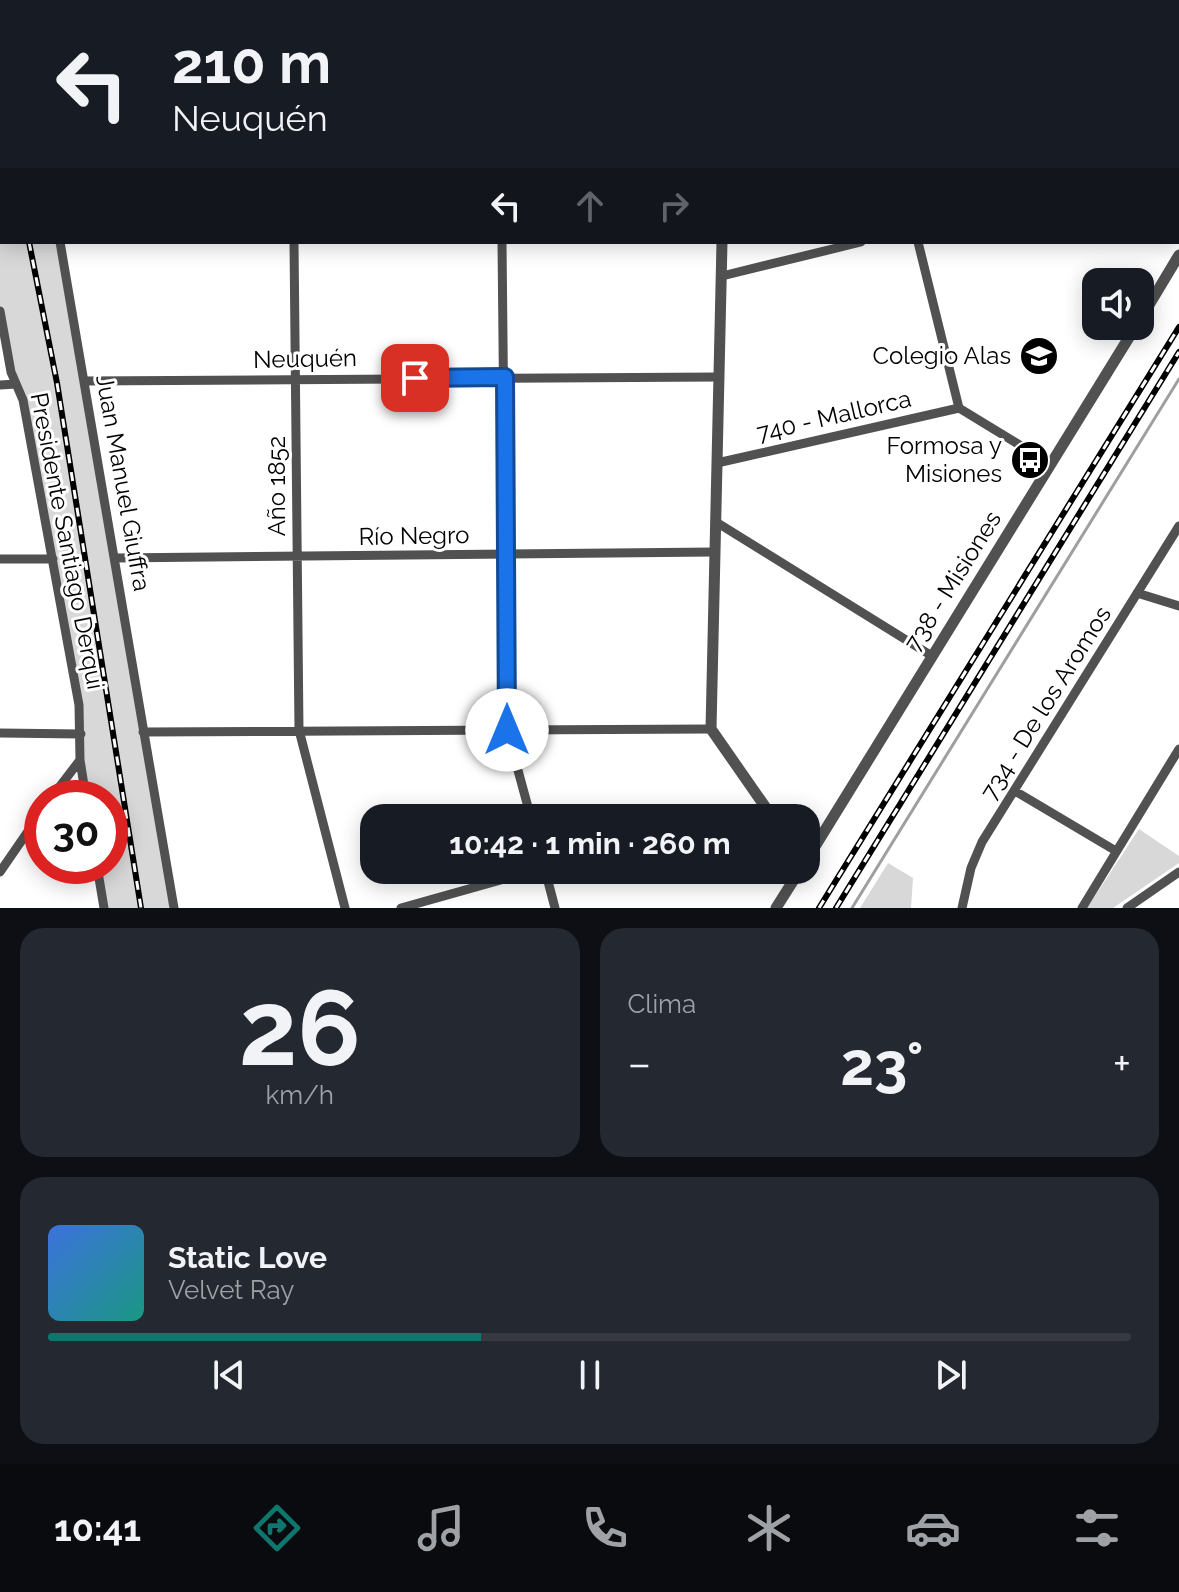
<!DOCTYPE html>
<html lang="es">
<meta charset="utf-8">
<style>
:root{--surface:#171b24;--page:#242831;--text:#f1f3f6;--muted:#9ea1a6;--line:#363941;--accent:#0f766e}
body{margin:0;font-family:Raleway,sans-serif;background:var(--page);color:var(--text);height:100vh;display:flex;flex-direction:column;font-size:30px;white-space:nowrap}
*{box-sizing:border-box;margin:0}
p{font-size:26px;color:var(--muted)}
.icon{flex:none;width:44px;height:44px;fill:none;stroke:currentColor;stroke-width:2;stroke-linecap:round;stroke-linejoin:round}
.map{position:relative;height:908px;overflow:hidden}
.details{display:flex;flex-direction:column;gap:20px;padding:20px;background:#0d0f14;flex:1}
.details>*{flex:none}
.guide{position:absolute;left:0px;top:0px;width:1180px;height:244px;box-shadow:0 4px 20px #0003;background:#171b24;color:var(--text);overflow:hidden}
.buttons{position:absolute;left:1082px;top:268px;display:grid;gap:16px}
.buttons a{display:grid;place-items:center;width:72px;height:72px;border-radius:16px;background:var(--surface);box-shadow:0 4px 20px #0003;font-size:40px}
.speed{position:absolute;left:24px;top:780px;display:flex;gap:16px;font-size:40px;font-weight:700;text-align:center}
.speed>*{display:grid;place-content:center;width:104px;height:104px;border-radius:50%;background:var(--surface);box-shadow:0 4px 20px #0003;line-height:1}
.speed .limit{border:12px solid #d22;background:#fff;color:#111}
.pin{position:absolute;display:grid;place-items:center;width:68px;height:68px;color:#fff;margin:-34px;border-radius:16px;box-shadow:0 4px 12px #0006}
.me{position:absolute;width:88px;margin:-44px;rotate:0deg;stroke-linejoin:round;filter:drop-shadow(0 0 6px #0008)}
.turn{display:flex;align-items:center;gap:28px;height:168px;padding:0 40px;font-size:36px}
.turn .icon{width:104px;height:104px;stroke-width:2.5}
.turn b{display:block;font-size:56px;line-height:68px}
.lanes{display:flex;align-items:center;height:76px;padding:0 40px;background:#0003;justify-content:center;gap:40px;direction:ltr}
.lanes .off{opacity:.35}
.big{font-size:60px;font-weight:700;line-height:1.1}
.details .widget{flex:1;display:flex;flex-direction:column;justify-content:center;gap:12px;min-width:0;padding:0 28px;border-radius:24px;background:var(--page)}
.details .dial{align-items:center;gap:0}
.dial b{font-size:104px;line-height:1}
.song{display:flex;align-items:center;gap:24px}
.cover{width:96px;height:96px;border-radius:12px;background:linear-gradient(135deg,hsl(220 70% 55%),hsl(170 70% 35%))}
.played{height:8px;border-radius:4px;background:linear-gradient(90deg,var(--accent) 40%,var(--line) 40%)}
.keys{display:flex;justify-content:space-around;direction:ltr}
.heat{display:flex;justify-content:space-between;align-items:center;font-size:44px;direction:ltr}
.details .tiles{flex:1;display:grid;gap:20px;grid-template-columns:1fr 1fr}
.widget:last-child{grid-column:span 2}
.trip{position:absolute;left:360px;top:804px;width:460px;height:80px;border-radius:24px;background:var(--surface);box-shadow:0 4px 20px #0003;font-weight:700;line-height:80px;text-align:center}
.dock{display:flex;height:128px;justify-content:space-around;align-items:center;background:#090b0e;color:var(--muted)}
.dock .icon{width:56px;height:56px}
.dock .selected{color:var(--accent)}
.dock b{font-size:36px;color:var(--text)}
.map>svg:first-child{display:block}
.green{fill:#d8d8d8}
.lines{fill:none;stroke-linecap:round;stroke-linejoin:round}
.stream{stroke:#9f9f9f;stroke-width:3}
.primary-casing{stroke:#dbdbdb;stroke-width:18}
.minor{stroke:#515151;stroke-width:9}
.tertiary{stroke:#515151;stroke-width:11}
.primary{stroke:#000;stroke-width:14}
.rail-casing{stroke:#000;stroke-width:6}
.rail{stroke:#fff;stroke-width:3;stroke-dasharray:9;stroke-linecap:butt}
.route-casing{stroke:#114b97;stroke-width:20}
.route{stroke:#1a73e8;stroke-width:14}
.labels{text-anchor:middle;stroke-width:6;stroke-linejoin:round;paint-order:stroke}
.poi-label{font-size:24px;fill:#000;stroke:#fff;text-anchor:end}
.street-label{font-size:24px;fill:#000;stroke:#fff}
</style>
<div class="map">
<svg width="1179" height="908" viewBox="0 0 1179 908">
<rect width="100%" height="100%" fill="#fff"/>
<path class="green" d="M0 0 2 242H60L174 908H104L97 866H110V798H86L81 734 21 393 0 311Z
M1139 829 1179 856V863L1113 908H1087Z
M888 863 913 878 911 908H860Z"/>
<g class="lines">
<path class="stream" d="M852 908 1179 379"/>
<g class="primary-casing">
<path id="primary" d="M827 2 834 0
M0 43H2"/>
</g>
<path class="minor" d="M2 0 3 2
M95 0V2
M290 0V2
M748 0 751 2
M863 0V2
M358 2 359 0
M584 2 586 0
M60 242 174 908
M294 242 299 730 345 908
M502 242 507 730 531 818
M918 242 959 408 1051 464
M722 276 861 242
M0 311 11 372 23 400 79 705 80 760 86 798
M85 381 718 377
M0 385 16 384
M717 463 959 408
M716 522 932 656
M115 558 714 552
M0 559H53
M1137 593 1179 606
M143 732 711 729
M0 733 81 734
M1015 791 1116 851
M51 798 80 760
M730 818 764 806
M97 866 104 908
M545 870 555 908
M0 872 42 811
M401 908 536 870
M962 908 971 868 982 842 1179 526
M1082 908 1179 749
M1127 908 1179 872"/>
<path class="tertiary" d="M1077 0V2
M1178 219 1179 220
M722 242 711 729 773 818
M1140 320 1179 255
M806 861 1136 326
M776 908 800 870"/>
<use href="#primary" class="primary"/>
<g class="rail-casing">
<path id="rail" d="M0 110 2 119
M29 242 57 383 141 908
M819 908 1179 327
M836 908 1179 352"/>
</g>
<use href="#rail" class="rail"/>
</g>
<g class="lines">
<g class="route-casing">
<path id="route" d="M415 378 505 377 507 730"/>
</g>
<use href="#route" class="route"/>
</g>
<defs>
<g id="school-disc" transform="scale(2)"><circle r="9.5" fill="#000" stroke="#fff"/><path d="M0-5L7-2L0 1L-7-2ZM-4 1L0 2.5L4 1V4Q0 6-4 4Z" fill="#fff"/></g>
<g id="bus-disc" transform="scale(2)"><circle r="9.5" fill="#000" stroke="#fff"/><path d="M-5-6H5V4H4V6H2V4H-2V6H-4V4H-5ZM-3.5-4V0h7V-4ZM-3.5 1.2v1.5H-2V1.2ZM2 1.2v1.5H3.5V1.2Z" fill="#fff"/></g>
</defs>
<g fill-rule="evenodd">
<use href="#school-disc" x="1039" y="356"/>
<use href="#bus-disc" x="1030" y="460"/>
</g>
<g class="labels">
<g class="poi-label">
<text x="1011" y="364">Colegio Alas</text>
<text x="1002" y="454">Formosa y<tspan x="1002" dy="28">Misiones</tspan></text>
</g>
<g class="street-label">
<text transform="translate(305 359) rotate(-1)" y="8">Neuquén</text>
<text transform="translate(834 416) rotate(-13)" y="8">740 - Mallorca</text>
<text transform="translate(123 483) rotate(80)" y="8">Juan Manuel Giuffra</text>
<text transform="translate(277 486) rotate(-90)" y="8">Año 1852</text>
<text transform="translate(414 536) rotate(-1)" y="8">Río Negro</text>
<text transform="translate(67 541) rotate(79)" y="8">Presidente Santiago Derqui</text>
<text transform="translate(953 581) rotate(-58)" y="8">738 - Misiones</text>
<text transform="translate(1046 703) rotate(-58)" y="8">734 - De los Aromos</text>
</g>
</g>
</svg>
<div class="buttons">
<a><svg class="icon" aria-label="sound" viewBox="0 0 24 24"><path d="M4 9h4l5-4v14l-5-4H4zM17 9q2 3 0 6"/></svg></a>
</div>
<div class="speed"><div class="limit">30</div></div>
<div class="pin" style="left:415px;top:378px;background:#d93025"><svg class="icon" aria-label="arrive" viewBox="0 0 24 24"><path d="M6 21V4h12l-3 4 3 4H6"/></svg></div>
<svg class="me" style="left:507px;top:730px" viewBox="-20 -20 40 40"><circle r="19" fill="#fff"/><path d="M0-13L10 11 0 6-10 11z" fill="#1a73e8"/></svg>
<div class="trip">10:42 · 1 min · 260 m</div>
<div class="guide">
<div class="turn"><svg class="icon" aria-label="left" viewBox="0 0 24 24"><path d="M17 20v-9H6M10 6l-5 5 5 5"/></svg><div><b>210 m</b>Neuquén</div></div>
<div class="lanes"><svg class="icon" aria-label="left" viewBox="0 0 24 24"><path d="M17 20v-9H6M10 6l-5 5 5 5"/></svg><svg class="icon off" aria-label="ahead" viewBox="0 0 24 24"><path d="M12 20V5M6 11l6-6 6 6"/></svg><svg class="icon off" aria-label="right" viewBox="0 0 24 24"><path d="M7 20v-9h11M14 6l5 5-5 5"/></svg></div>
</div>
</div>
<section class="details">
<div class="tiles">
<div class="widget dial"><b>26</b><p>km/h</p></div>
<div class="widget"><p>Clima</p>
<div class="heat"><a>−</a><b class="big">23°</b><a>+</a></div>
</div>
<div class="widget">
<div class="song"><i class="cover"></i><div><b>Static Love</b><p>Velvet Ray</p></div></div>
<div class="played"></div>
<div class="keys"><svg class="icon" aria-label="previous" viewBox="0 0 24 24"><path d="M18 5L8 12l10 7zM5 5v14"/></svg><svg class="icon" aria-label="pause" viewBox="0 0 24 24"><path d="M8 5v14M16 5v14"/></svg><svg class="icon" aria-label="next" viewBox="0 0 24 24"><path d="M6 5l10 7-10 7zM19 5v14"/></svg></div>
</div>
</div>
</section>
<nav class="dock">
<b>10:41</b>
<svg class="icon selected" aria-label="directions" viewBox="0 0 24 24"><path d="M12 3l9 9-9 9-9-9zM9 14v-3h6M13 9l2 2-2 2"/></svg>
<svg class="icon" aria-label="music" viewBox="0 0 24 24"><path d="M9 18V5l10-2v13"/><circle cx="6" cy="18" r="3"/><circle cx="16" cy="16" r="3"/></svg>
<svg class="icon" aria-label="phone" viewBox="0 0 24 24"><path d="M5 4h4l2 5-3 2q2 4 5 5l2-3 5 2v4C11 20 4 13 5 4z"/></svg>
<svg class="icon" aria-label="climate" viewBox="0 0 24 24"><path d="M12 3v18M4 7l16 10M4 17L20 7"/></svg>
<svg class="icon" aria-label="car" viewBox="0 0 24 24"><path d="M5 17H2v-5l4-1 3-4h7l3 4 3 1v5h-3M9 17h6M6 11h13"/><circle cx="7" cy="17" r="2"/><circle cx="17" cy="17" r="2"/></svg>
<svg class="icon" aria-label="filters" viewBox="0 0 24 24"><path d="M4 7h16M4 17h16"/><circle cx="9" cy="7" r="2"/><circle cx="15" cy="17" r="2"/></svg>
</nav>
